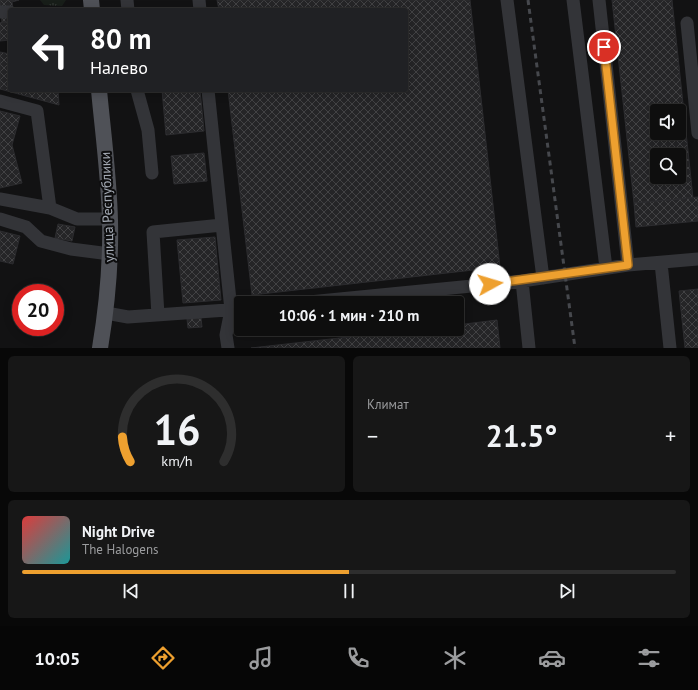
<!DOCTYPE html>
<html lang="ru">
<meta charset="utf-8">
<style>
:root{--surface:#0e0e0e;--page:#171717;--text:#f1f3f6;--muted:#9b9c9e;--line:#2e2e2e;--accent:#eea02f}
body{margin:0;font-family:"PT Sans",sans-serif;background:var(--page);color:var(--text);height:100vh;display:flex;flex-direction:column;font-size:15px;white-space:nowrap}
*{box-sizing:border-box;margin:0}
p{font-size:13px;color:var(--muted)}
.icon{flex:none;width:22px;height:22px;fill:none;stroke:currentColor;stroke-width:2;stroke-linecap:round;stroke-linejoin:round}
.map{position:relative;height:348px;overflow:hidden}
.panel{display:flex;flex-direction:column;gap:8px;padding:8px;background:#080808;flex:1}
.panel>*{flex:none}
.top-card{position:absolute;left:8px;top:8px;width:400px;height:84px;border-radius:4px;box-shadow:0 2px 10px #0003,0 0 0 1px var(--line);background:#202124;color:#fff;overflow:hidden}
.buttons{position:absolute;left:650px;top:104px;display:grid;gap:8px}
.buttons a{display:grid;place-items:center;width:36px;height:36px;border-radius:4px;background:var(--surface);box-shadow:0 2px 10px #0003,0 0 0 1px var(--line);font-size:20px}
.speed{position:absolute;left:12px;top:284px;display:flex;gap:8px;font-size:20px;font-weight:700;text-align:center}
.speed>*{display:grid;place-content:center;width:52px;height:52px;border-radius:50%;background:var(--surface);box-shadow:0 2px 10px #0003,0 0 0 1px var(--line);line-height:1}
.speed .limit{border:6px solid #d22;background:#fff;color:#111}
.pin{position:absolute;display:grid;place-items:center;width:34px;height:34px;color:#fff;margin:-17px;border:2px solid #fff;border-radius:50%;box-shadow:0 1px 4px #0007}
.me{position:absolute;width:44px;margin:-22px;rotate:84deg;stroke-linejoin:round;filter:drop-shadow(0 0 3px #0008)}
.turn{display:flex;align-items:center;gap:14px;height:84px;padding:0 16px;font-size:18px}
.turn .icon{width:52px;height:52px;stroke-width:2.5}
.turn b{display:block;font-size:28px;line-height:34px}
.big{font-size:30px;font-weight:700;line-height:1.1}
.panel .card{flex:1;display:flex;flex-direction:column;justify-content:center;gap:6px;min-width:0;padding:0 14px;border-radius:6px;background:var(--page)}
.panel .dial{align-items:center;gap:0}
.dial svg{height:104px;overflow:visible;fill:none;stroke:var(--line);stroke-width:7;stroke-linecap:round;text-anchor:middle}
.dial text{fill:var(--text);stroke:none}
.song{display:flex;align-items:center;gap:12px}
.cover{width:48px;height:48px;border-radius:6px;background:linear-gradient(135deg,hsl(0 70% 55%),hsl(180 70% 35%))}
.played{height:4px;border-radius:2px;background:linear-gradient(90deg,var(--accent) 50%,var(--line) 50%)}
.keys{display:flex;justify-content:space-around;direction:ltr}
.heat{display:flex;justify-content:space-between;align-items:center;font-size:22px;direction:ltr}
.panel .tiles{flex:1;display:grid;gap:8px;grid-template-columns:1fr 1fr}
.card:last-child{grid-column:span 2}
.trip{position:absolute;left:234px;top:296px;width:230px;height:40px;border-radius:4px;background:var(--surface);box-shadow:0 2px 10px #0003,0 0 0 1px var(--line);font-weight:700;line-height:40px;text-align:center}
.tab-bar{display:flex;height:64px;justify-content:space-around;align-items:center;background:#060606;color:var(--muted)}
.tab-bar .icon{width:28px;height:28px}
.tab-bar .selected{color:var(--accent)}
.tab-bar b{font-size:18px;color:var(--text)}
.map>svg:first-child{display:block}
.grass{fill:url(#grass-tufts)}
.building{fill:url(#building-cross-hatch);stroke:#2c2c2f;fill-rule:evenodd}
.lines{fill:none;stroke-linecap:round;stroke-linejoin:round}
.minor{stroke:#333438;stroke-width:13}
.major{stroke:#4f5157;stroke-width:16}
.rail{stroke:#46484d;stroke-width:3;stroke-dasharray:5 4;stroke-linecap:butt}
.route-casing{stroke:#9b681f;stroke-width:10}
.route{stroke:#eea02f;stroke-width:7}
.labels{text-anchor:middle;stroke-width:4;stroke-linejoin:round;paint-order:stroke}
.street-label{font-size:14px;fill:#a4aab4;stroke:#0d0d0e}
</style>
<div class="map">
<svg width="698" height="348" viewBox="0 0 698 348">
<defs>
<pattern id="grass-tufts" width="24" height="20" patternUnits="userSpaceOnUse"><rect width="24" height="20" fill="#181e19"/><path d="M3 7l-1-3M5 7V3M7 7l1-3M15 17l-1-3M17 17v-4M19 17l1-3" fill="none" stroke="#373c38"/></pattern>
<pattern id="building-cross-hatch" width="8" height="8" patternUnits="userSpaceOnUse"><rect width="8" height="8" fill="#252527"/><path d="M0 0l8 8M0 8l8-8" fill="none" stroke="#424244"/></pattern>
</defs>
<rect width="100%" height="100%" fill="#121213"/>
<path class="grass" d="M40 0H66L62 6 44 5Z"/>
<path class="building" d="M0 0H19L12 2 13 10H10V22H2Z
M217 0H470L500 267 252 295 228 90H406V10H219Z
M612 0H672L693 198 634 203ZM657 111H679V133H657ZM657 155H679V177H657Z
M2 22H10V40L0 41V23Z
M0 52 10 54V90H58L59 105 0 89Z
M162 90H200L204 131 166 135Z
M0 111 20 116 12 145 22 183 0 188Z
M204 153 207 181 174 184 171 156Z
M698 197V221L636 227 634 203Z
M58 224 75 227 72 241 55 238Z
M0 231 20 236 13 264 0 261Z
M215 237 221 300 183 303 177 240Z
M698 289V348H685L679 291Z
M201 318 202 327 188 328 187 319Z
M497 320 500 348H251L419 329H457V325Z"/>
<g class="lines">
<path class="minor" d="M127 0 128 10
M199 0 200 10
M507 0 543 278
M573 0 606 268
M599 0 628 265
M0 12H10
M687 23 698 133
M137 90 148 130 152 173
M208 90 231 310 226 335 228 348
M0 101 37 111 50 208 77 219H110
M0 199 50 208
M0 219 26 227 41 241 71 249 110 254
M661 263 670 348
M522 281 529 348
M299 303 522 281 628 265 698 259
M106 313 128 317 241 309
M158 315 153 232 222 225"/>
<path class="major" d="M91 0 92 10
M99 90C103 133 109 177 110 221 111 263 107 306 100 348"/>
<path class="rail" d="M528 0 575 348"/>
</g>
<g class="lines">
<g class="route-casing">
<path id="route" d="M490 284 628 265 604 47"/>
</g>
<use href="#route" class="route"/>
</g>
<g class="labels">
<g class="street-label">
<text transform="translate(107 207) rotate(-92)" y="5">улица Республики</text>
</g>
</g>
</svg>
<div class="buttons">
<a><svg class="icon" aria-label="sound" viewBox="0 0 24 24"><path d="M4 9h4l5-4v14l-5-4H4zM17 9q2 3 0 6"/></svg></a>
<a><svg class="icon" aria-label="search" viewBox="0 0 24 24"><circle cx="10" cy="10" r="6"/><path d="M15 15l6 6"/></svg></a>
</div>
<div class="speed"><div class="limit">20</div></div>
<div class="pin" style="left:604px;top:47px;background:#d93025"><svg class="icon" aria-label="arrive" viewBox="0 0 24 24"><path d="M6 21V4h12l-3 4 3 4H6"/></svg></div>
<svg class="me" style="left:490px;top:284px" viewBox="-20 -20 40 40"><circle r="19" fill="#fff"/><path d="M0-13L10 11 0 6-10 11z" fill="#eea02f"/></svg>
<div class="trip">10:06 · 1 мин · 210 m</div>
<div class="top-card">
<div class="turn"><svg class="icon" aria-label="left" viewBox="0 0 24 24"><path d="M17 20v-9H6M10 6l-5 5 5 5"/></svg><div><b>80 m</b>Налево</div></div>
</div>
</div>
<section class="panel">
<div class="tiles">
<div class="card dial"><svg viewBox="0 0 100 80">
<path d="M14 69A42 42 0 1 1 86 69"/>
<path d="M14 69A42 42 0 0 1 8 50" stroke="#eea02f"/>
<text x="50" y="56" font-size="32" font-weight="700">16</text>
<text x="50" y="72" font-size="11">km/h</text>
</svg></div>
<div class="card"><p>Климат</p>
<div class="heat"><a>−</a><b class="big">21.5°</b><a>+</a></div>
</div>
<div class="card">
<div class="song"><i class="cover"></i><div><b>Night Drive</b><p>The Halogens</p></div></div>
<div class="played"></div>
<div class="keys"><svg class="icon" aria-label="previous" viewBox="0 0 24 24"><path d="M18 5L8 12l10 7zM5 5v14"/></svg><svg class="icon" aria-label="pause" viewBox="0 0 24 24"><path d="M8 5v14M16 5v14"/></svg><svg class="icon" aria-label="next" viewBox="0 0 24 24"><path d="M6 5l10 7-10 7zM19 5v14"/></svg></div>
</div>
</div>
</section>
<nav class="tab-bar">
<b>10:05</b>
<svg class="icon selected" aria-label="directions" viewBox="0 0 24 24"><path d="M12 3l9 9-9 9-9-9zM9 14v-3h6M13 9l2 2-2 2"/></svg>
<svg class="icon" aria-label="music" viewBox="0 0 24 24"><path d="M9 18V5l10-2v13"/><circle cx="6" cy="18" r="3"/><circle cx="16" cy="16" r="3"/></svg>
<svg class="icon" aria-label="phone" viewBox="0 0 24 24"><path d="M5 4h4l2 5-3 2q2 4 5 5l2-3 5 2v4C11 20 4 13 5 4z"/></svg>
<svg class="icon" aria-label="climate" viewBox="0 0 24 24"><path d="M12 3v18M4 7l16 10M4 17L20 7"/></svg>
<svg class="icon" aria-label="car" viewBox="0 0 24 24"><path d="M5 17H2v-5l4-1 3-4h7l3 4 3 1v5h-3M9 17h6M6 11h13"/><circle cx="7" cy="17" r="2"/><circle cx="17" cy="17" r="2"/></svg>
<svg class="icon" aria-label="filters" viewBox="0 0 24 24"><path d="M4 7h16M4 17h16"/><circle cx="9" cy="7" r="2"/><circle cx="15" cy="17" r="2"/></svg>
</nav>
